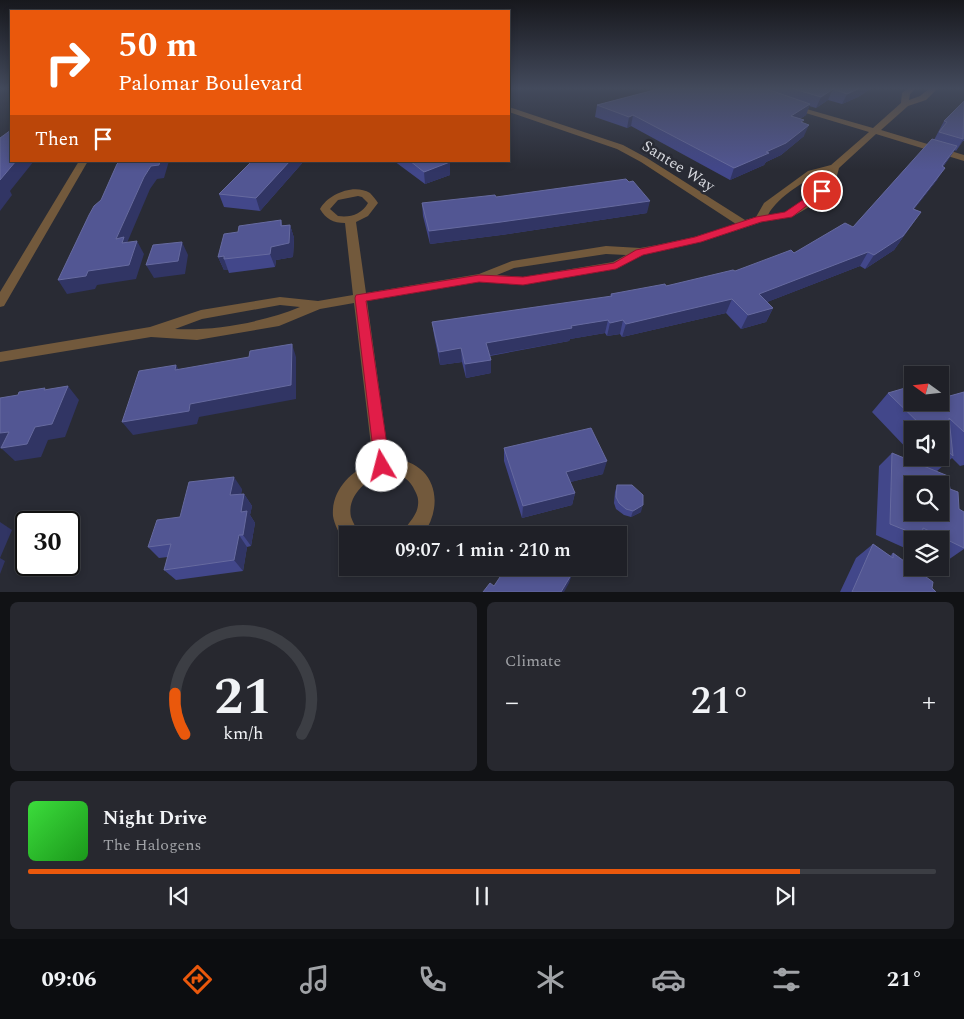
<!DOCTYPE html>
<meta charset="utf-8">
<style>
:root{--surface:#1f2027;--page:#27282f;--text:#f1f3f6;--muted:#a1a3a7;--line:#3c3e44;--accent:#ea580c}
body{margin:0;font-family:Spectral,serif;background:var(--page);color:var(--text);height:100vh;display:flex;flex-direction:column;font-size:19px;white-space:nowrap}
*{box-sizing:border-box;margin:0}
p{font-size:16px;color:var(--muted)}
.icon{flex:none;width:28px;height:28px;fill:none;stroke:currentColor;stroke-width:2;stroke-linecap:round;stroke-linejoin:round}
.map{position:relative;height:592px;overflow:hidden}
.details{display:flex;flex-direction:column;gap:10px;padding:10px;background:#111215;flex:1}
.details>*{flex:none}
.banner{position:absolute;left:10px;top:10px;width:500px;height:152px;border-radius:0px;box-shadow:0 2px 8px #0003,0 0 0 1px var(--line);background:#ea580c;color:#fff;overflow:hidden}
.needle{width:32px;rotate:285deg}
.buttons{position:absolute;left:904px;top:366px;display:grid;gap:10px}
.buttons a{display:grid;place-items:center;width:45px;height:45px;border-radius:0px;background:var(--surface);box-shadow:0 2px 8px #0003,0 0 0 1px var(--line);font-size:25px}
.speed{position:absolute;left:15px;top:511px;display:flex;gap:10px;font-size:25px;font-weight:700;text-align:center}
.speed>*{display:grid;place-content:center;width:65px;height:65px;border-radius:50%;background:var(--surface);box-shadow:0 2px 8px #0003,0 0 0 1px var(--line);line-height:1}
.speed .limit{border:2px solid #111;border-radius:8px;background:#fff;color:#111}
.pin{position:absolute;display:grid;place-items:center;width:42px;height:42px;color:#fff;margin:-21px;border:2px solid #fff;border-radius:50%;box-shadow:0 1px 5px #0007}
.me{position:absolute;width:55px;margin:-28px;rotate:352deg;stroke-linejoin:round;filter:drop-shadow(0 0 4px #0008)}
.turn{display:flex;align-items:center;gap:18px;height:105px;padding:0 25px;font-size:22px}
.turn .icon{width:65px;height:65px;stroke-width:2.5}
.turn b{display:block;font-size:35px;line-height:42px}
.then{display:flex;align-items:center;height:48px;padding:0 25px;background:#0003;gap:10px;font-size:19px}
.big{font-size:38px;font-weight:600;line-height:1.1}
.details .tile{flex:1;display:flex;flex-direction:column;justify-content:center;gap:8px;min-width:0;padding:0 18px;border-radius:8px;background:var(--page)}
.details .dial{align-items:center;gap:0}
.dial svg{height:130px;overflow:visible;fill:none;stroke:var(--line);stroke-width:7;stroke-linecap:round;text-anchor:middle}
.dial text{fill:var(--text);stroke:none}
.song{display:flex;align-items:center;gap:15px}
.cover{width:60px;height:60px;border-radius:8px;background:linear-gradient(135deg,hsl(120 70% 55%),hsl(120 70% 35%))}
.played{height:5px;border-radius:2px;background:linear-gradient(90deg,var(--accent) 85%,var(--line) 85%)}
.keys{display:flex;justify-content:space-around;direction:ltr}
.heat{display:flex;justify-content:space-between;align-items:center;font-size:28px;direction:ltr}
.details .tiles{flex:1;display:grid;gap:10px;grid-template-columns:1fr 1fr}
.tile:last-child{grid-column:span 2}
.trip{position:absolute;left:339px;top:526px;width:288px;height:50px;border-radius:0px;background:var(--surface);box-shadow:0 2px 8px #0003,0 0 0 1px var(--line);font-weight:600;line-height:50px;text-align:center}
.dock{display:flex;height:80px;justify-content:space-around;align-items:center;background:#0c0d10;color:var(--muted)}
.dock .icon{width:35px;height:35px}
.dock .active{color:var(--accent)}
.dock b{font-size:22px;color:var(--text)}
.map>svg:first-child{display:block}
.lines{fill:none;stroke-linecap:round;stroke-linejoin:round}
.minor{fill:#72593c;fill-rule:evenodd}
.wall{fill:#42478a}
.shaded-wall{fill:#313564}
.building{fill:#525693;stroke:#666a9f;fill-rule:evenodd}
.route{fill:#e11d48;stroke:#92132f}
.labels{text-anchor:middle;stroke-width:5;stroke-linejoin:round;paint-order:stroke}
.far-street-label{font-size:16px;fill:#d5d7dd;stroke:#292b34}
</style>
<div class="map">
<svg width="964" height="592" viewBox="0 0 964 592">
<rect width="100%" height="100%" fill="#292b34"/>
<g class="lines">
<path class="minor" d="M908 88H916L910 94 909 100 920 96 930 88H938L926 100 908 106 881 130 964 155V161L876 134 839 168 835 183 809 207 792 217 762 222 701 242 643 255 616 269 523 285 479 282 367 301 389 459C433 459 447 501 423 535H402C406 524 417 517 418 505 419 497 416 493 413 487 395 456 344 486 351 517 353 523 357 529 359 535H348V543L343 542C340 534 334 524 333 516 331 490 351 471 373 462L354 303 320 309 279 326 197 340 151 337 0 362V352L150 327 201 310 280 297 318 301 353 295 345 223C333 223 326 219 320 209 328 194 354 183 370 193 373 196 376 200 378 203L368 216 356 222 366 293 479 274 512 261 606 246 640 248 657 245 694 237 736 224 641 162 617 149 509 112V107L623 145 647 158 745 220 756 217 764 203 808 171 831 165 869 132 789 108V104L873 128 901 103 902 93ZM829 171 827 180 801 203 785 212 768 215C777 197 810 176 829 171ZM358 196 362 197 368 203C362 214 350 218 338 216L330 209 338 200ZM606 254 626 255 613 262 523 277 497 275 514 268ZM280 305 300 307C264 322 215 331 175 329L202 319Z
M79 161H88L4 306 0 307V292Z"/>
</g>
<path class="wall" d="M662 88H872L858 97 842 104 828 100 816 108 809 106 806 115 800 119 803 123 804 136 781 155 766 162 764 165 730 180 631 126 627 128 595 117 597 105Z
M964 101V141H963L956 151 955 150 943 167 937 180 914 209 921 212 894 250 865 269 860 266 767 302 773 308 766 322 741 329 726 313 622 337 620 334 607 336 605 333 570 339 569 341 490 356 491 373 466 378 462 362 440 365 434 335 432 322 610 297 611 294 666 286 735 271 794 253 853 227 934 140 944 121Z
M252 161H304L260 211 224 207 219 194Z
M350 161H376L375 163Z
M394 161H448L450 175 425 184Z
M496 197 647 213 501 235 430 244 423 216 422 203Z
M281 220 282 225H290L294 238 293 257 276 260 275 267 229 273 228 270H224L218 257 238 232Z
M964 392V465L960 466 952 458 937 471 950 489 959 509 964 512V549L948 560 940 556V540H912V544L907 549 876 535 879 466 892 453 924 466 916 458H940V430H912V454L872 412 888 393 912 402 946 397Z
M504 448 603 474 570 482 575 493 572 505 522 518 504 461Z
M617 485 641 512 631 517 624 515 616 509 614 503 615 492Z
M242 489 241 494H244L252 506 250 515 255 523 251 546 247 547 243 571 176 580 164 570 168 557 159 558 148 547 180 517Z
M873 544 890 556 893 553 932 588 936 592H840L856 558Z"/>
<path class="shaded-wall" d="M860 88H872L858 97 842 104 847 94Z
M833 89 828 100 816 108 821 97Z
M810 104 806 115 786 128 791 116Z
M633 115 631 126 627 128 629 117Z
M809 125 804 136 781 155 766 162 764 165 730 180 734 168 766 152Z
M964 138 963 141 956 151Z
M957 146 949 158 934 179 942 166Z
M16 161H34L10 191 12 195 0 211V180Z
M160 161H169L164 178 157 179 150 189 127 243 131 251 116 239 144 177 151 166Z
M290 161H304L260 211 256 198Z
M450 162V175L425 184 424 172Z
M945 168 937 180 904 222 913 209Z
M650 201 647 213 501 235 430 244 429 231Z
M921 212 894 250 865 269 874 255Z
M290 225 294 238 293 257 276 260 275 267 270 254 271 247Z
M137 241 144 254 136 279 97 285 95 289 67 294 58 280 88 271Z
M182 242 188 255 185 274 154 278 146 265Z
M868 252 860 266 752 308 759 294Z
M224 256V259L228 270H224L218 257Z
M732 299 726 313 622 337 626 324Z
M773 308 766 322 741 329 748 315Z
M608 320 605 333 570 339 569 341 486 356V343L571 326Z
M623 320 620 334 607 336 610 323Z
M292 344 296 357V399L199 417 197 424 133 435 122 422 190 404Z
M461 348 462 362 440 365 439 352Z
M491 360V373L466 378 465 364Z
M176 365 184 378 175 370Z
M68 386 79 400 65 437 48 440 41 457 15 461 1 448 0 449V433L35 427Z
M607 461 603 474 563 484 566 472Z
M234 477 242 489 238 508 230 495Z
M575 493 572 505 522 518 523 506Z
M244 494 252 506 250 515 255 523 251 546 243 535 241 512Z
M643 505 641 512 631 517 633 511Z
M0 522 12 530 0 558 5 561 0 574Z
M239 535 247 547 243 571 234 560Z
M573 572 569 583 564 592H561Z"/>
<path class="building" d="M662 88H764L810 104 791 116 804 120 801 122 809 125 786 143 766 152 769 153 734 168 633 115 629 117 597 105Z
M791 88H860L847 94 833 89 821 97Z
M964 101 963 139 939 132 947 122 944 121Z
M11 130V161H16L0 180V138Z
M932 139 957 146 942 166 945 168 913 209 921 212 903 236 874 255 868 252 759 294 773 308 748 315 732 299 626 324 623 320 610 323 608 320 571 326 572 328 486 343 491 360 465 364 461 348 439 352 432 322 612 296 611 294 665 284 666 286 733 270 735 271 791 250 794 253 845 223 853 227Z
M120 161H160L159 165 151 166 144 177 116 239 124 237 122 243 137 241 129 265 88 271 86 276 58 280 89 215 94 206 101 200 117 164Z
M252 161H290L256 198 219 194Z
M410 161H448L450 162 424 172Z
M626 179 629 182 633 181 650 201 501 222 429 231 422 203 495 195 496 197Z
M281 220V226L290 225 289 243 271 247 270 254 224 259V256L218 257 224 234 238 232 239 226Z
M182 242 178 261 146 265 153 245Z
M292 344 291 385 190 404 189 411 122 422 139 371 176 365 175 370 249 357 250 351Z
M68 386 52 424 35 427 27 444 1 448 9 432 0 433V398L18 395 19 392 45 388 44 390Z
M912 386V402H940V395L946 393V397L964 392V432L949 418 953 456 940 444V430H926L888 393Z
M591 428 607 461 566 472 575 493 523 506 504 448Z
M892 453 948 476 950 489 958 492 959 509 964 512V548L923 528 922 537 890 524ZM912 485H940V512H912Z
M234 477 230 495 244 494 241 512 247 511 243 535H239L234 560 164 570 171 544 148 547 157 520 180 517 189 482Z
M617 485H632L643 495V505L633 511 626 509 619 503 616 497Z
M873 544 893 558V553L933 582 932 588 936 592H852Z
M506 568H513L516 570 518 568H567L573 572 561 592H483L490 583 494 586Z"/>
<linearGradient id="sky" x2="0" y2="1"><stop stop-color="#17181d"/><stop offset="0.52" stop-color="#434a5c"/><stop offset="1" stop-color="#434a5c" stop-opacity="0"/></linearGradient>
<rect width="964" height="170" fill="url(#sky)"/>
<path class="route" d="M819 189H822L826 191 792 217 761 222 701 242 643 255 616 269 523 285 479 282 366 301 390 466 388 471 382 473 377 471 375 466 355 298 356 295 479 275 523 277 614 263 636 250 695 237 756 217 785 212Z"/>
<g class="labels">
<g class="far-street-label">
<text transform="translate(679 165) rotate(32)" y="6">Santee Way</text>
</g>
</g>
</svg>
<div class="buttons">
<a><svg class="needle" viewBox="-14 -14 28 28"><path d="M0-13l5 13h-10z" fill="#e53935"/><path d="M0 13l5-13h-10z" fill="#a1a3a7"/></svg></a>
<a><svg class="icon" aria-label="sound" viewBox="0 0 24 24"><path d="M4 9h4l5-4v14l-5-4H4zM17 9q2 3 0 6"/></svg></a>
<a><svg class="icon" aria-label="search" viewBox="0 0 24 24"><circle cx="10" cy="10" r="6"/><path d="M15 15l6 6"/></svg></a>
<a><svg class="icon" aria-label="layers" viewBox="0 0 24 24"><path d="M12 4l9 5-9 5-9-5zM3 14l9 5 9-5"/></svg></a>
</div>
<div class="speed"><div class="limit">30</div></div>
<div class="pin" style="left:822px;top:191px;background:#d93025"><svg class="icon" aria-label="arrive" viewBox="0 0 24 24"><path d="M6 21V4h12l-3 4 3 4H6"/></svg></div>
<svg class="me" style="left:382px;top:466px" viewBox="-20 -20 40 40"><circle r="19" fill="#fff"/><path d="M0-13L10 11 0 6-10 11z" fill="#e11d48"/></svg>
<div class="trip">09:07 · 1 min · 210 m</div>
<div class="banner">
<div class="turn"><svg class="icon" aria-label="right" viewBox="0 0 24 24"><path d="M7 20v-9h11M14 6l5 5-5 5"/></svg><div><b>50 m</b>Palomar Boulevard</div></div>
<div class="then">Then<svg class="icon" aria-label="arrive" viewBox="0 0 24 24"><path d="M6 21V4h12l-3 4 3 4H6"/></svg></div>
</div>
</div>
<section class="details">
<div class="tiles">
<div class="tile dial"><svg viewBox="0 0 100 80">
<path d="M14 69A42 42 0 1 1 86 69"/>
<path d="M14 69A42 42 0 0 1 8 44" stroke="#ea580c"/>
<text x="50" y="56" font-size="32" font-weight="700">21</text>
<text x="50" y="72" font-size="11">km/h</text>
</svg></div>
<div class="tile"><p>Climate</p>
<div class="heat"><a>−</a><b class="big">21°</b><a>+</a></div>
</div>
<div class="tile">
<div class="song"><i class="cover"></i><div><b>Night Drive</b><p>The Halogens</p></div></div>
<div class="played"></div>
<div class="keys"><svg class="icon" aria-label="previous" viewBox="0 0 24 24"><path d="M18 5L8 12l10 7zM5 5v14"/></svg><svg class="icon" aria-label="pause" viewBox="0 0 24 24"><path d="M8 5v14M16 5v14"/></svg><svg class="icon" aria-label="next" viewBox="0 0 24 24"><path d="M6 5l10 7-10 7zM19 5v14"/></svg></div>
</div>
</div>
</section>
<nav class="dock">
<b>09:06</b>
<svg class="icon active" aria-label="directions" viewBox="0 0 24 24"><path d="M12 3l9 9-9 9-9-9zM9 14v-3h6M13 9l2 2-2 2"/></svg>
<svg class="icon" aria-label="music" viewBox="0 0 24 24"><path d="M9 18V5l10-2v13"/><circle cx="6" cy="18" r="3"/><circle cx="16" cy="16" r="3"/></svg>
<svg class="icon" aria-label="phone" viewBox="0 0 24 24"><path d="M5 4h4l2 5-3 2q2 4 5 5l2-3 5 2v4C11 20 4 13 5 4z"/></svg>
<svg class="icon" aria-label="climate" viewBox="0 0 24 24"><path d="M12 3v18M4 7l16 10M4 17L20 7"/></svg>
<svg class="icon" aria-label="car" viewBox="0 0 24 24"><path d="M5 17H2v-5l4-1 3-4h7l3 4 3 1v5h-3M9 17h6M6 11h13"/><circle cx="7" cy="17" r="2"/><circle cx="17" cy="17" r="2"/></svg>
<svg class="icon" aria-label="filters" viewBox="0 0 24 24"><path d="M4 7h16M4 17h16"/><circle cx="9" cy="7" r="2"/><circle cx="15" cy="17" r="2"/></svg>
<b>21°</b>
</nav>
